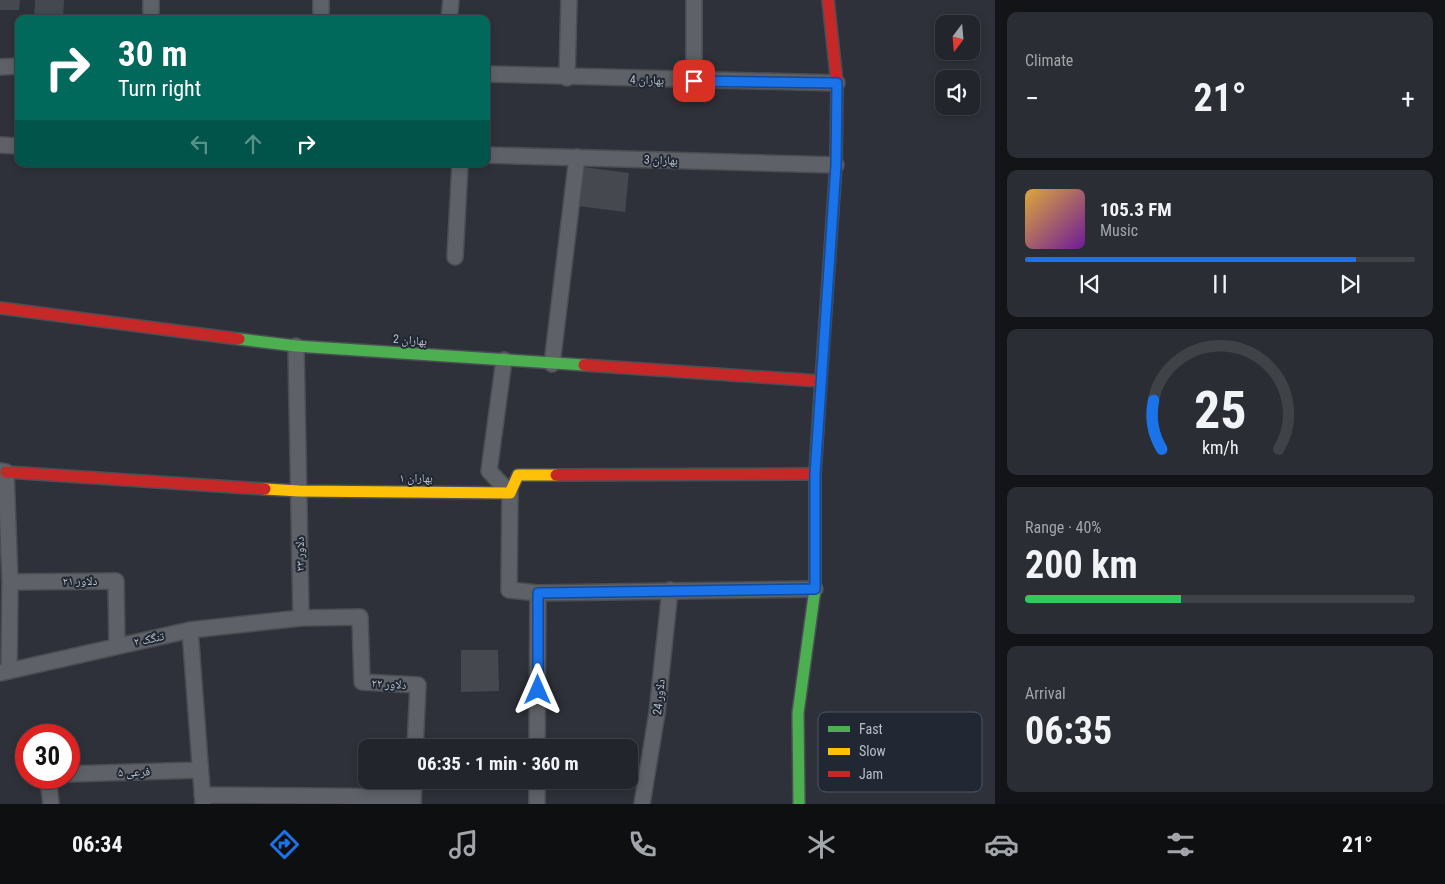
<!DOCTYPE html>
<meta charset="utf-8">
<style>
:root{--surface:#22252b;--page:#2a2d33;--text:#f1f3f6;--muted:#a2a5a9;--line:#3f4247;--accent:#1a73e8}
body{margin:0;font-family:"Roboto Condensed","Noto Naskh Arabic",sans-serif;background:var(--page);color:var(--text);height:100vh;display:flex;flex-direction:column;font-size:19px;white-space:nowrap}
*{box-sizing:border-box;margin:0}
p{font-size:16px;color:var(--muted)}
.icon{flex:none;width:28px;height:28px;fill:none;stroke:currentColor;stroke-width:2;stroke-linecap:round;stroke-linejoin:round}
.map{position:relative;flex:1;overflow:hidden}
.side{display:flex;flex-direction:column;gap:12px;padding:12px;background:#131418;width:450px}
.side>*{flex:none}
.hud{position:absolute;left:15px;top:15px;width:475px;height:152px;border-radius:10px;box-shadow:0 2px 8px #0003,0 0 0 1px var(--line);background:#00695c;color:#fff;overflow:hidden}
.needle{width:32px;rotate:196deg}
.tools{position:absolute;left:935px;top:15px;display:grid;gap:10px}
.tools a{display:grid;place-items:center;width:45px;height:45px;border-radius:10px;background:var(--surface);box-shadow:0 2px 8px #0003,0 0 0 1px var(--line);font-size:25px}
.speed{position:absolute;left:15px;top:724px;display:flex;gap:10px;font-size:25px;font-weight:700;text-align:center}
.speed>*{display:grid;place-content:center;width:65px;height:65px;border-radius:50%;background:var(--surface);box-shadow:0 2px 8px #0003,0 0 0 1px var(--line);line-height:1}
.speed .limit{border:8px solid #d22;background:#fff;color:#111}
.pin{position:absolute;display:grid;place-items:center;width:42px;height:42px;color:#fff;margin:-21px;border-radius:10px;box-shadow:0 2px 8px #0006}
.me{position:absolute;width:55px;margin:-28px;rotate:0deg;stroke-linejoin:round;filter:drop-shadow(0 0 4px #0008)}
.turn{display:flex;align-items:center;gap:18px;height:105px;padding:0 20px;font-size:22px}
.turn .icon{width:65px;height:65px;stroke-width:2.5}
.turn b{display:block;font-size:35px;line-height:42px}
.lanes{display:flex;align-items:center;height:48px;padding:0 20px;background:#0003;justify-content:center;gap:25px;direction:ltr}
.lanes .off{opacity:.35}
.big{font-size:38px;font-weight:700;line-height:1.1}
.side .card{flex:1;display:flex;flex-direction:column;justify-content:center;gap:8px;min-width:0;padding:0 18px;border-radius:10px;background:var(--page)}
.side .dial{align-items:center;gap:0}
.dial svg{height:130px;overflow:visible;fill:none;stroke:var(--line);stroke-width:7;stroke-linecap:round;text-anchor:middle}
.dial text{fill:var(--text);stroke:none}
.song{display:flex;align-items:center;gap:15px}
.cover{width:60px;height:60px;border-radius:8px;background:linear-gradient(135deg,hsl(40 70% 55%),hsl(280 70% 35%))}
.played{height:5px;border-radius:2px;background:linear-gradient(90deg,var(--accent) 85%,var(--line) 85%)}
.keys{display:flex;justify-content:space-around;direction:ltr}
.heat{display:flex;justify-content:space-between;align-items:center;font-size:28px;direction:ltr}
.charge{height:8px;border-radius:4px;background:linear-gradient(90deg,#34c759 40%,var(--line) 0)}
.trip{position:absolute;left:358px;top:739px;width:280px;height:50px;border-radius:10px;background:var(--surface);box-shadow:0 2px 8px #0003,0 0 0 1px var(--line);font-weight:700;line-height:50px;text-align:center}
.menu{display:flex;height:80px;justify-content:space-around;align-items:center;background:#0e0f11;color:var(--muted)}
.menu .icon{width:35px;height:35px}
.menu .active{color:var(--accent)}
.menu b{font-size:22px;color:var(--text)}
main{display:flex;flex:1;min-height:0}
.map>svg:first-child{display:block}
.building{fill:#45484e}
.lines{fill:none;stroke-linecap:round;stroke-linejoin:round}
.street-casing{stroke:#4a4d52;stroke-width:18}
.fast-casing{stroke:#4c4e56;stroke-width:14}
.slow-casing{stroke:#4c4e56;stroke-width:14}
.jam-casing{stroke:#4c4e56;stroke-width:14}
.street{stroke:#5e6167;stroke-width:15}
.fast{stroke:#4caf50;stroke-width:11}
.slow{stroke:#ffc107;stroke-width:11}
.jam{stroke:#c62828;stroke-width:11}
.route-casing{stroke:#114b97;stroke-width:12}
.route{stroke:#1a73e8;stroke-width:9}
.labels{text-anchor:middle;stroke-width:4;stroke-linejoin:round;paint-order:stroke}
.street-label{font-size:12px;fill:#b9bec9;stroke:#212833}
.key{fill:#212833;stroke:#4f5560;stroke-width:1}
.key-label{font-size:14px;fill:#b9bec9}
</style>
<main>
<div class="map">
<svg width="995" height="804" viewBox="0 0 995 804">
<rect width="100%" height="100%" fill="#2e3139"/>
<path class="building" d="M0 0H20L19 10H0Z
M35 0H64L63 19H34Z
M583 167 629 173 625 212 578 206Z
M461 650H498L499 691 461 692Z"/>
<g class="lines">
<g class="street-casing">
<path id="street" d="M321 0V19
M694 0V81
M151 19V0
M449 19 451 0
M0 67 19 66
M486 74 837 83
M567 78 569 0
M0 145 19 146
M486 155 836 165
M455 257 460 164
M296 346 301 618
M504 360 489 471 510 493 509 590 538 593 815 589
M552 364 577 157
M0 471 6 472 10 582 9 671
M10 582 116 581 117 646
M190 630 203 803
M0 673 190 630 301 618 360 617 362 682 418 685 415 748
M537 748 538 593
M69 774 200 770
M48 778 51 804
M202 795 413 797
M413 804 414 780
M537 804V780
M642 804 657 713 670 590"/>
</g>
<g class="fast-casing">
<path id="fast" d="M239 339 296 346 584 365
M799 804 798 713 815 589V474L820 396"/>
</g>
<g class="slow-casing">
<path id="slow" d="M265 489 299 491 510 493 518 475H556"/>
</g>
<g class="jam-casing">
<path id="jam" d="M0 308 239 339
M584 365 820 381
M820 396 836 165 837 83 828 0
M6 472 265 489
M556 475 815 474"/>
</g>
<use href="#street" class="street"/>
<use href="#fast" class="fast"/>
<use href="#slow" class="slow"/>
<use href="#jam" class="jam"/>
</g>
<g class="lines">
<g class="route-casing">
<path id="route" d="M538 690V593L815 589V474L836 165 837 83 694 81"/>
</g>
<use href="#route" class="route"/>
</g>
<g class="labels">
<g class="street-label">
<text transform="translate(647 80) rotate(1)" y="4">بهاران 4</text>
<text transform="translate(661 160) rotate(2)" y="4">بهاران 3</text>
<text transform="translate(410 340) rotate(4)" y="4">بهاران 2</text>
<text x="416" y="482">بهاران ۱</text>
<text transform="translate(300 554) rotate(-91)" y="4">دلاور ۲۳</text>
<text x="80" y="585">دلاور ۲۱</text>
<text transform="translate(149 639) rotate(-12)" y="4">تنگک ۲</text>
<text transform="translate(389 684) rotate(3)" y="4">دلاور ۲۲</text>
<text transform="translate(659 697) rotate(-84)" y="4">دلاور 24</text>
<text transform="translate(134 772) rotate(-2)" y="4">فرعی ۵</text>
</g>
</g>
<rect x="818" y="712" width="164" height="80" rx="8" class="key"/>
<rect x="828" y="726" width="22" height="6" fill="#4caf50"/>
<rect x="828" y="748" width="22" height="7" fill="#ffc107"/>
<rect x="828" y="771" width="22" height="6" fill="#c62828"/>
<g class="key-label">
<text x="859" y="734">Fast</text>
<text x="859" y="756">Slow</text>
<text x="859" y="779">Jam</text>
</g>
</svg>
<div class="tools">
<a><svg class="needle" viewBox="-14 -14 28 28"><path d="M0-13l5 13h-10z" fill="#e53935"/><path d="M0 13l5-13h-10z" fill="#a2a5a9"/></svg></a>
<a><svg class="icon" aria-label="sound" viewBox="0 0 24 24"><path d="M4 9h4l5-4v14l-5-4H4zM17 9q2 3 0 6"/></svg></a>
</div>
<div class="speed"><div class="limit">30</div></div>
<div class="pin" style="left:694px;top:81px;background:#d93025"><svg class="icon" aria-label="arrive" viewBox="0 0 24 24"><path d="M6 21V4h12l-3 4 3 4H6"/></svg></div>
<svg class="me" style="left:538px;top:690px" viewBox="-20 -20 40 40"><path d="M0-17L14 15 0 8-14 15z" fill="#1a73e8" stroke="#fff" stroke-width="4"/></svg>
<div class="trip">06:35 · 1 min · 360 m</div>
<div class="hud">
<div class="turn"><svg class="icon" aria-label="right" viewBox="0 0 24 24"><path d="M7 20v-9h11M14 6l5 5-5 5"/></svg><div><b>30 m</b>Turn right</div></div>
<div class="lanes"><svg class="icon off" aria-label="left" viewBox="0 0 24 24"><path d="M17 20v-9H6M10 6l-5 5 5 5"/></svg><svg class="icon off" aria-label="ahead" viewBox="0 0 24 24"><path d="M12 20V5M6 11l6-6 6 6"/></svg><svg class="icon" aria-label="right" viewBox="0 0 24 24"><path d="M7 20v-9h11M14 6l5 5-5 5"/></svg></div>
</div>
</div>
<section class="side">
<div class="card"><p>Climate</p>
<div class="heat"><a>−</a><b class="big">21°</b><a>+</a></div>
</div>
<div class="card">
<div class="song"><i class="cover"></i><div><b>105.3 FM</b><p>Music</p></div></div>
<div class="played"></div>
<div class="keys"><svg class="icon" aria-label="previous" viewBox="0 0 24 24"><path d="M18 5L8 12l10 7zM5 5v14"/></svg><svg class="icon" aria-label="pause" viewBox="0 0 24 24"><path d="M8 5v14M16 5v14"/></svg><svg class="icon" aria-label="next" viewBox="0 0 24 24"><path d="M6 5l10 7-10 7zM19 5v14"/></svg></div>
</div>
<div class="card dial"><svg viewBox="0 0 100 80">
<path d="M14 69A42 42 0 1 1 86 69"/>
<path d="M14 69A42 42 0 0 1 9 39" stroke="#1a73e8"/>
<text x="50" y="56" font-size="32" font-weight="700">25</text>
<text x="50" y="72" font-size="11">km/h</text>
</svg></div>
<div class="card"><p>Range · 40%</p><b class="big">200 km</b><div class="charge"></div></div>
<div class="card"><p>Arrival</p><b class="big">06:35</b></div>
</section>
</main>
<nav class="menu">
<b>06:34</b>
<svg class="icon active" aria-label="directions" viewBox="0 0 24 24"><path d="M12 3l9 9-9 9-9-9zM9 14v-3h6M13 9l2 2-2 2"/></svg>
<svg class="icon" aria-label="music" viewBox="0 0 24 24"><path d="M9 18V5l10-2v13"/><circle cx="6" cy="18" r="3"/><circle cx="16" cy="16" r="3"/></svg>
<svg class="icon" aria-label="phone" viewBox="0 0 24 24"><path d="M5 4h4l2 5-3 2q2 4 5 5l2-3 5 2v4C11 20 4 13 5 4z"/></svg>
<svg class="icon" aria-label="climate" viewBox="0 0 24 24"><path d="M12 3v18M4 7l16 10M4 17L20 7"/></svg>
<svg class="icon" aria-label="car" viewBox="0 0 24 24"><path d="M5 17H2v-5l4-1 3-4h7l3 4 3 1v5h-3M9 17h6M6 11h13"/><circle cx="7" cy="17" r="2"/><circle cx="17" cy="17" r="2"/></svg>
<svg class="icon" aria-label="filters" viewBox="0 0 24 24"><path d="M4 7h16M4 17h16"/><circle cx="9" cy="7" r="2"/><circle cx="15" cy="17" r="2"/></svg>
<b>21°</b>
</nav>
